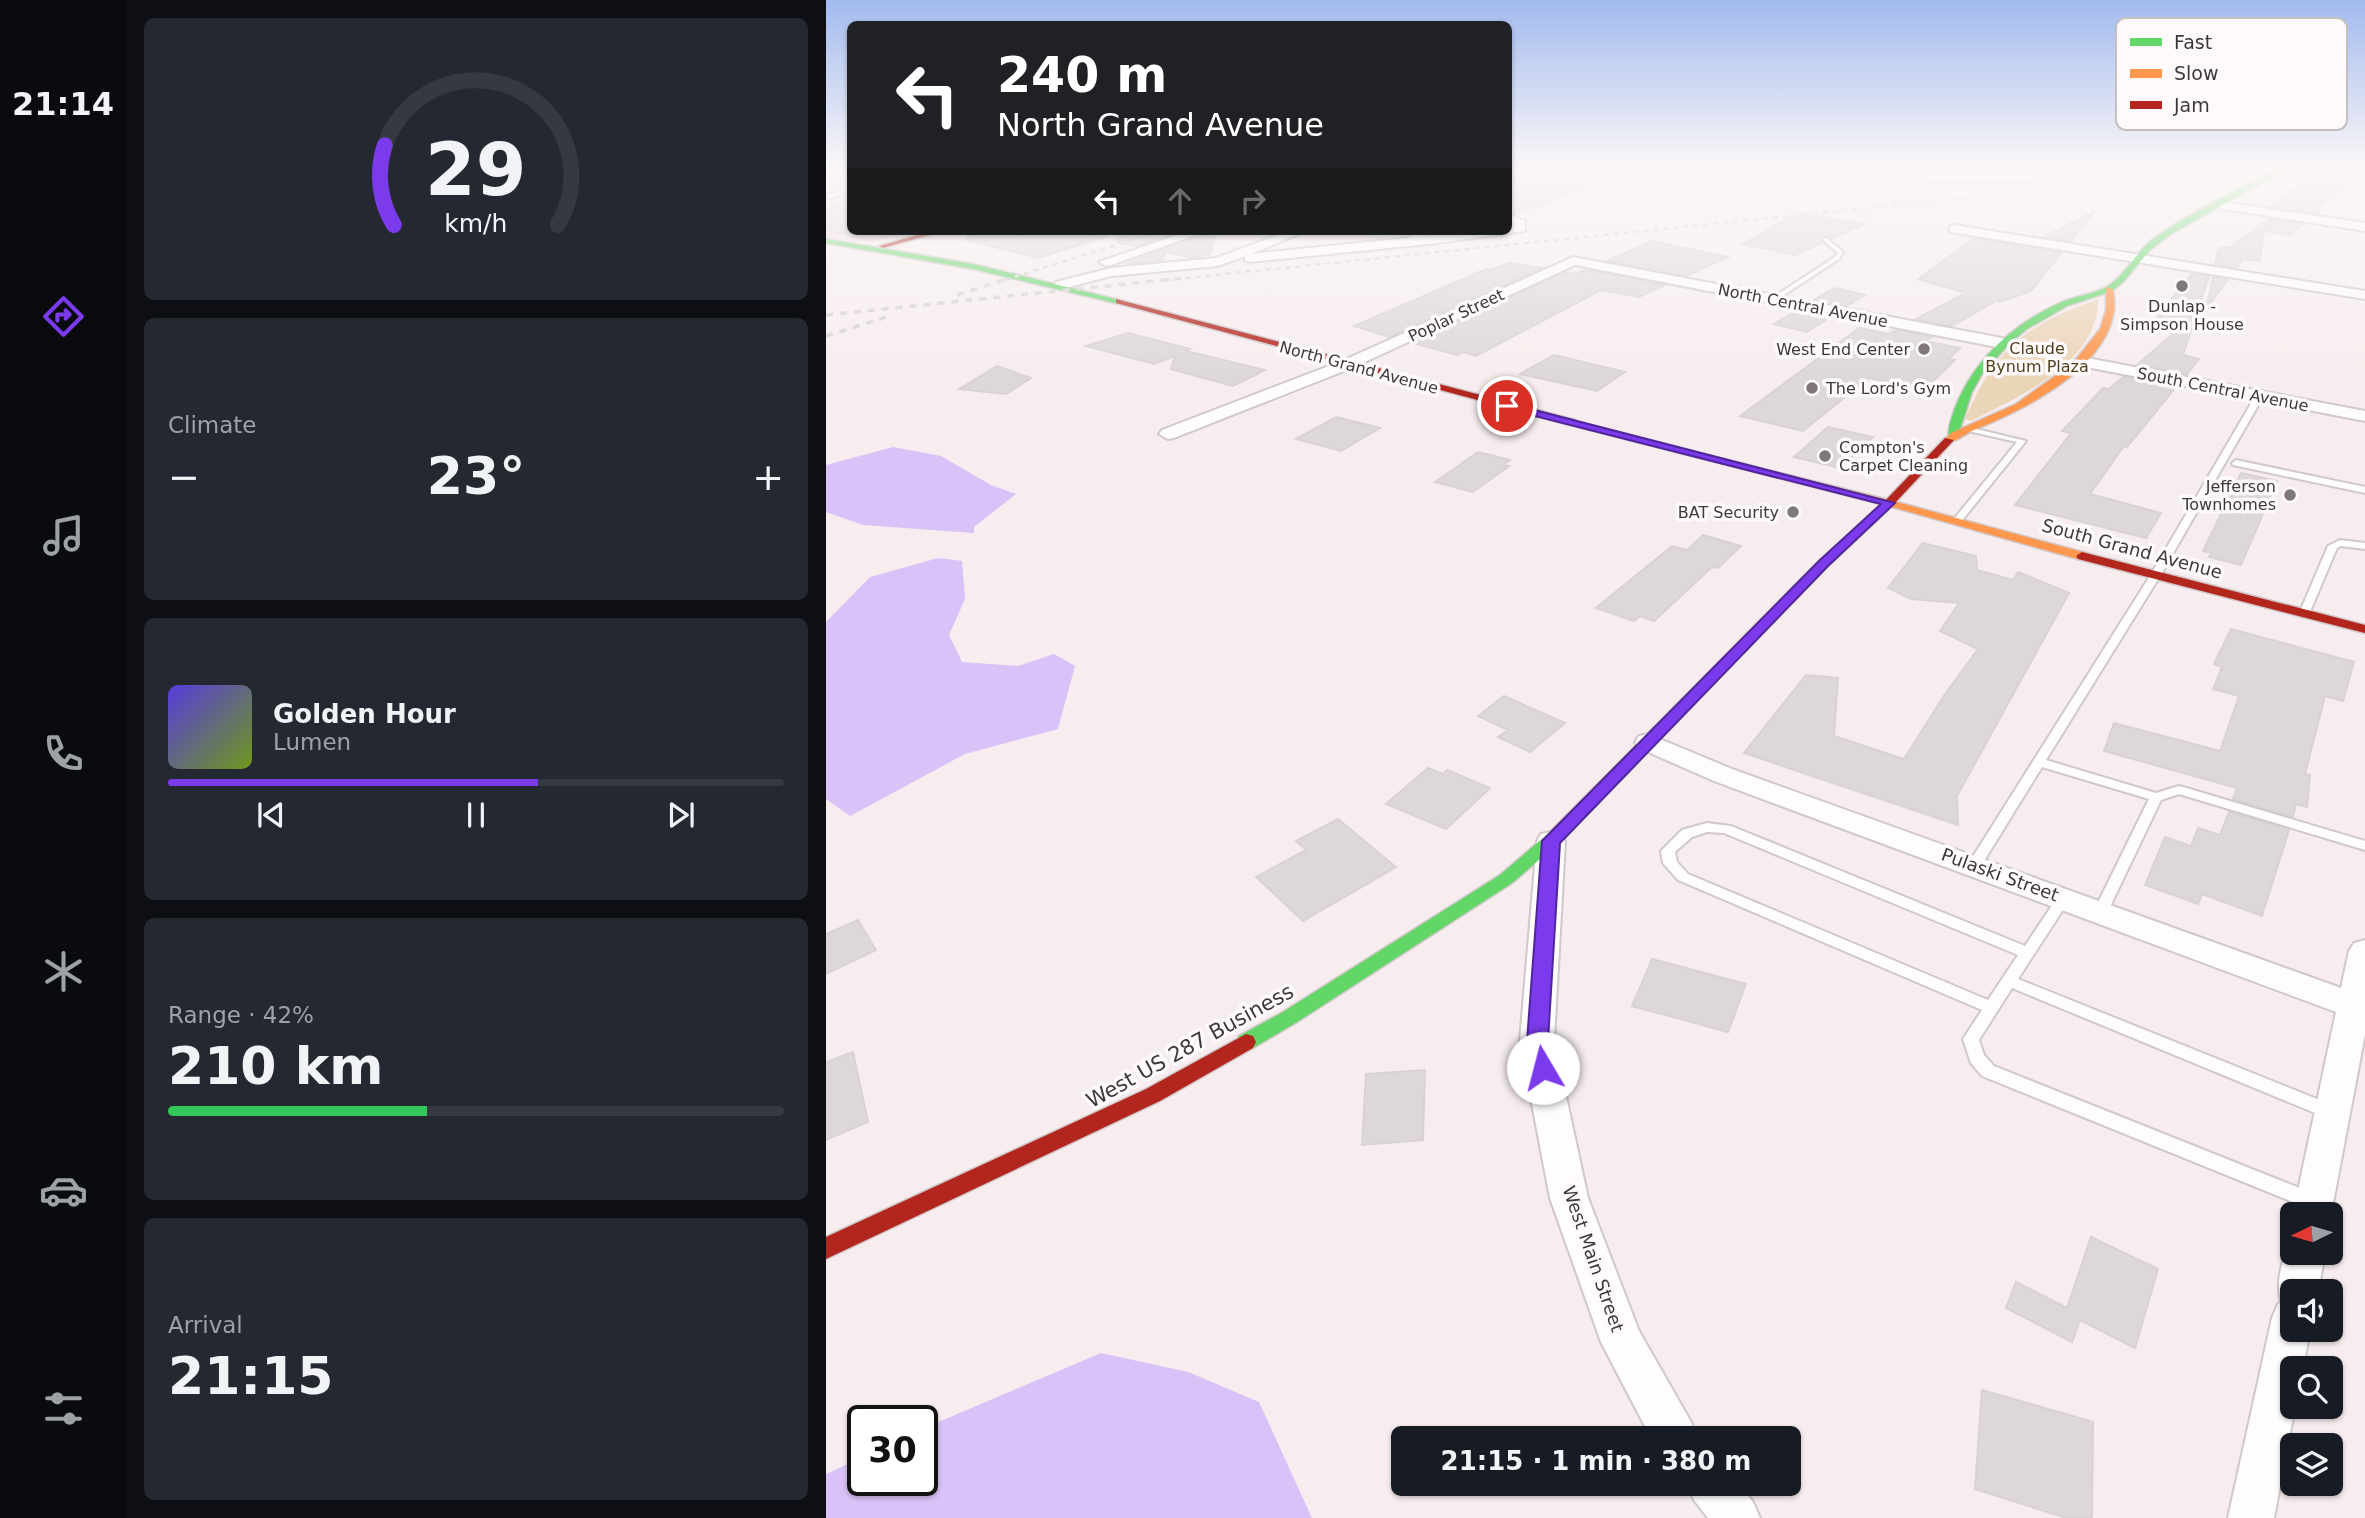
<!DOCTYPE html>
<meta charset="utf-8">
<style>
:root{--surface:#171b24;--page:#242831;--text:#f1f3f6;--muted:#9ea1a6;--line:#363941;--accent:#7c3aed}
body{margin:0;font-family:"DejaVu Sans",sans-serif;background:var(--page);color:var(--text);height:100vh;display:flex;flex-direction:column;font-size:26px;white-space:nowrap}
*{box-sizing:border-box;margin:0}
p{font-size:23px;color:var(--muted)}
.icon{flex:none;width:38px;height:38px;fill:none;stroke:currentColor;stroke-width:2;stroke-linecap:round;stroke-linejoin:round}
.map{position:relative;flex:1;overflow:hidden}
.panel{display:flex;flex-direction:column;gap:18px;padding:18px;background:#0d0f14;width:700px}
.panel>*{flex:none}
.top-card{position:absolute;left:21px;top:21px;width:665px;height:214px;border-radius:10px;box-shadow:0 2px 5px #0004;background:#202124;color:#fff;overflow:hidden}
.needle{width:46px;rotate:265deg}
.controls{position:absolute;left:1454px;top:1202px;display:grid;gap:14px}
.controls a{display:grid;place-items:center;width:63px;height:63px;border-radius:10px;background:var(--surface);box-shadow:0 2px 5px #0004;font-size:35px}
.speed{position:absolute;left:21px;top:1405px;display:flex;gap:14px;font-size:35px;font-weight:700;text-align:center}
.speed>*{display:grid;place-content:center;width:91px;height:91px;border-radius:50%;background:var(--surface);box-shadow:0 2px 5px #0004;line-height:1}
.speed .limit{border:4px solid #111;border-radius:10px;background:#fff;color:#111}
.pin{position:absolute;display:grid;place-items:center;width:60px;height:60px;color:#fff;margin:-30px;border:4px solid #fff;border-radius:50%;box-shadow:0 2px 7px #0007}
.me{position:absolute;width:77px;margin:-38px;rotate:352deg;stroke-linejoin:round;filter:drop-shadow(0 0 5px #0008)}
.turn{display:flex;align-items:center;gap:24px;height:147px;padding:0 35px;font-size:32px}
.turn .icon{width:91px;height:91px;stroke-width:2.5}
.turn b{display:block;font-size:49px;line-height:60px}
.lanes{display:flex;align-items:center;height:66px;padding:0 35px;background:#0003;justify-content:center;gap:35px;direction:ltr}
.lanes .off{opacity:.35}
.big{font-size:52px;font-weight:800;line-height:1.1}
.panel .widget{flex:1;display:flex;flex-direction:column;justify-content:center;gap:10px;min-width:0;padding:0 24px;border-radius:10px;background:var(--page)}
.panel .dial{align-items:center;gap:0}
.dial svg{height:182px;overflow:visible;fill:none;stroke:var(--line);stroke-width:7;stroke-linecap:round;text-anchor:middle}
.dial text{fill:var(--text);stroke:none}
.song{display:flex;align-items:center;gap:21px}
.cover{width:84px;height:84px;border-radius:10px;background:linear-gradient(135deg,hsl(250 70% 55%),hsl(80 70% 35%))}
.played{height:7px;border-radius:4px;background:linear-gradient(90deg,var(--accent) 60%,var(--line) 60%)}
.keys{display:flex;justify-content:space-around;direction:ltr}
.heat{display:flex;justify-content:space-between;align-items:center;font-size:38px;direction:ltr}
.charge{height:10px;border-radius:5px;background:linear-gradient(90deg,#34c759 42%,var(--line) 0)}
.trip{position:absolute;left:565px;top:1426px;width:410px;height:70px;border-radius:10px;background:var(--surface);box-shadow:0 2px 5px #0004;font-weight:800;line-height:70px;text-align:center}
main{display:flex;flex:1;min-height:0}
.tab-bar{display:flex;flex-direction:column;width:126px;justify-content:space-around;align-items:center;background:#090b0e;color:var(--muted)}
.tab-bar .icon{width:49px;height:49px}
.tab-bar .active{color:var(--accent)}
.tab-bar b{font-size:32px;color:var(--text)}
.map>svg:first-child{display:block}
.built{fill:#f2dee1}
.green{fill:#ebd5b9}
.water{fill:#d9c2f8}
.building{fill:#ded7d9;stroke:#d9d2d4;stroke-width:2}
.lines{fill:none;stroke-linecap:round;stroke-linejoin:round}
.lane-casing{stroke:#d0c8c9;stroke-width:4}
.street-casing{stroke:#d0c8c9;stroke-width:4}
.fast-casing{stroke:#d0c8c9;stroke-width:3}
.slow-casing{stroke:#d0c8c9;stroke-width:3}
.jam-casing{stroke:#d0c8c9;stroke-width:3}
.lane{fill:#fefcfc;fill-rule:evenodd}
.street{fill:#fefcfc;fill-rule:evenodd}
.fast{fill:#63d668;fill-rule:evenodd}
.slow{fill:#ff974d;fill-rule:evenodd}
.jam{fill:#b3261e;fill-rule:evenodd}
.rail-far1{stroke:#d4d1d1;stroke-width:2.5;stroke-dasharray:5 5;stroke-linecap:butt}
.rail{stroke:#d4d1d1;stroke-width:3.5;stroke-dasharray:7 7;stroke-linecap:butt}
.route{fill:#7c3aed;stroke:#51269a;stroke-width:2}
.poi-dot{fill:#7f7778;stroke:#fefafb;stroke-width:2.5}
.labels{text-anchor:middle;stroke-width:7;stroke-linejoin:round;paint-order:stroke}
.far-street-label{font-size:16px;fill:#3f3838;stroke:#fefafb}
.far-poi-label{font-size:16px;fill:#3f3838;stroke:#fefafb;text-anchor:end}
.far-park-label{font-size:16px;fill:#513e1d;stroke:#fefafb}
.street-label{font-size:18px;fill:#3f3838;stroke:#fefafb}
.near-street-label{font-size:21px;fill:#3f3838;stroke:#fefafb}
.key{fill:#fefafb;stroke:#c5c0c0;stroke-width:2}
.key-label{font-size:19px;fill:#3f3838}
</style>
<main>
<nav class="tab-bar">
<b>21:14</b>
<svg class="icon active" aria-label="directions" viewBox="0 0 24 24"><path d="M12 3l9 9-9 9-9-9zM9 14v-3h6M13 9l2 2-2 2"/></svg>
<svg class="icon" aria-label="music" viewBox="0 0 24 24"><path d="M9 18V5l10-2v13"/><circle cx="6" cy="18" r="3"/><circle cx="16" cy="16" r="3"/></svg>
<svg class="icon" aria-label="phone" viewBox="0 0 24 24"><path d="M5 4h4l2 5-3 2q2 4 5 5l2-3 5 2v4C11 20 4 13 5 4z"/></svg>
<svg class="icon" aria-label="climate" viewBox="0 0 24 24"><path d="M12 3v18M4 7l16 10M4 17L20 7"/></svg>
<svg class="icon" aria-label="car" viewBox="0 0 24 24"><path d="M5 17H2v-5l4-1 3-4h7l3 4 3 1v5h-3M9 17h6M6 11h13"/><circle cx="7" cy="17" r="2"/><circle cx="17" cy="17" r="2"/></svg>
<svg class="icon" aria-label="filters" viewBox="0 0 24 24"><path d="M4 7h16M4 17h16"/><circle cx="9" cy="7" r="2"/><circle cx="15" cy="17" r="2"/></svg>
</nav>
<section class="panel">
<div class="widget dial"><svg viewBox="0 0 100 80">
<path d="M14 69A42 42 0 1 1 86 69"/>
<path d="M14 69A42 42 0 0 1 10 34" stroke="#7c3aed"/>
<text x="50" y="56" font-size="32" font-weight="700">29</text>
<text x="50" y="72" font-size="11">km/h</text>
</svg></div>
<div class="widget"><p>Climate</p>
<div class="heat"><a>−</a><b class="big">23°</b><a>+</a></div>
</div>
<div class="widget">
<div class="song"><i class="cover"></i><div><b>Golden Hour</b><p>Lumen</p></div></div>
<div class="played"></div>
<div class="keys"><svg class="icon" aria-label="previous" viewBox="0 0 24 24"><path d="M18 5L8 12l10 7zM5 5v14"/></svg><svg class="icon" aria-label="pause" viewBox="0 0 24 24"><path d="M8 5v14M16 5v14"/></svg><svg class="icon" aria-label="next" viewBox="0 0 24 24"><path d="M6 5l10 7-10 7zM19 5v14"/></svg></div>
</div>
<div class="widget"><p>Range · 42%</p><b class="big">210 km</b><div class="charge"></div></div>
<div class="widget"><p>Arrival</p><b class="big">21:15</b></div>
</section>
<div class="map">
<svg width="1539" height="1518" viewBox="0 0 1539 1518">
<rect width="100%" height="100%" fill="#f7edee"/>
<path class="built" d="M21 169H24V231H88L46 242 0 238V176Z"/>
<path class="green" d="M1272 299C1273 363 1192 397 1145 421L1139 419C1170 348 1199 325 1272 299Z"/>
<path class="water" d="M67 447 115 456 165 485 190 494 148 527V533L37 525 0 512V465Z
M112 558 136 561 139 599 123 635 136 662 192 666 228 654 249 666 232 729 139 754 24 816 0 799V622L44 577Z
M275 1353 362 1372 433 1402 486 1518H0V1474L37 1457V1480H96V1429Z"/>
<path class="building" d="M702 170 792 173 726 201 688 214 682 212V179L691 171Z
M1488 174 1527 180 1490 210 1493 211 1491 213 1446 206Z
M24 200V234L0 231V209Z
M1269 211 1245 241 1218 237Z
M972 213 1038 224 1006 239 995 236 996 243 969 255 917 244Z
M1443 219 1478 224 1464 235 1438 231 1434 261 1417 259 1410 268 1389 264 1393 247 1403 248Z
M142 231H279L280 237 212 258 141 240Z
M292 231H355L311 246 291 242Z
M384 231H391L384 254 366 258 340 252 336 261 300 264Z
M1148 238 1235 253 1205 291 1174 302 1170 301 1126 326 1090 319 1140 293 1092 279Z
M825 241 902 257 860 276 781 261Z
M683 263 717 268 564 337 528 326 660 269 665 270Z
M760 270 839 285 813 297 775 290 650 356 638 352 631 355 587 343 739 272 747 274Z
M1366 274 1383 276 1357 355 1373 359 1361 374 1311 365 1348 333 1321 329Z
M1387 277 1402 279 1380 309Z
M1008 288 1039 295 1021 306 988 300Z
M970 311 1004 317 981 332 948 324Z
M1033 328 1063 334 1070 330 1106 337 1099 341 1134 348 1122 359 1129 360 1098 390 1043 378 977 431 914 416Z
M302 333 364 349 360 351 439 370 407 386 345 369 349 356 328 364 260 346Z
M728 355 799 372 771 391 694 374Z
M171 366 205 378 180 394 133 389Z
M1297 377 1350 387 1301 447 1298 446 1264 494 1335 513 1320 538 1189 505 1245 433 1236 431 1277 388 1283 389Z
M510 417 554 428 515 451 470 439Z
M1002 427 1047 437 1014 468 968 457Z
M652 452 684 460 677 465 683 466 647 492 609 482Z
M1415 473 1451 481 1415 565 1383 557 1386 553 1377 551Z
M877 535 915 546 892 568 886 567 828 621 814 616 808 621 770 608 846 546 861 550Z
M1097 543 1150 556 1151 570 1187 580 1192 572 1243 593 1131 796 1132 825 918 753 980 675 1012 678 1008 736 1078 759 1119 694 1152 649 1114 631 1133 603 1085 599 1062 588Z
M1405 629 1528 662 1517 701 1499 696 1479 774 1484 775 1481 807 1470 804 1467 817 1407 799 1411 788 1278 751 1288 723 1394 751 1413 696 1387 689 1396 667 1388 664Z
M678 696 739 723 704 752 672 737 682 730 652 716Z
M602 768 617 774 621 770 664 788 620 829 560 804Z
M1403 812 1463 830 1436 916 1376 894 1372 904 1319 885 1339 837 1365 846 1372 828 1394 835Z
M512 819 570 867 477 921 430 877 480 850 470 841Z
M32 920 50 950 0 974V934Z
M826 959 920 984 902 1032 806 1006Z
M27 1052 42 1122 0 1140V1062Z
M599 1070 597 1140 536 1145 540 1074Z
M1265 1237 1332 1269 1309 1348 1254 1320 1246 1342 1180 1308 1190 1282 1241 1308Z
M1156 1390 1267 1422 1266 1518H1240L1149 1489Z"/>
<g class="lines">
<g class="lane-casing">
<path id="lane" d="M24 187V191L3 198 0 196Z
M997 238H1001L1017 252 1013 259 950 300H946V298L1009 257 1012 253 997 240Z
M1430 395 1437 397 1334 576 1220 760 1330 793 1353 786 1357 787 1539 841V850L1353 794 1335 800 1281 913 1279 917H1269L1267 913 1323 799 1216 767 1153 869H1143L1141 866 1324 576Z
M1142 427 1200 441 1134 523H1128V519L1191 442 1142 431Z
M1410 460 1539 487V493L1407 465 1406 463Z
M1514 540 1539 543V549L1515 546 1511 548 1483 614 1478 617 1474 616 1473 614 1502 546Z
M881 823 905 826 1199 946 1232 896H1242L1244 899 1242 902 1192 979 1511 1107 1513 1112 1511 1117 1505 1119 1499 1117 1186 988 1153 1040 1158 1055 1168 1066 1491 1195 1494 1201 1491 1207 1485 1209 1479 1207 1156 1076 1145 1063 1137 1039 1156 1010 852 880 837 863 835 851 856 830ZM881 832 898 833 1192 955 1162 1000 862 874 851 862 849 852 866 837Z"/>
</g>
<g class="street-casing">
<path id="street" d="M844 167H929L1150 176 1319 167 1314 170 1207 180 1150 182 849 170Z
M1462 167 1539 169V175L1467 170Z
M1389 201 1539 223V231L1385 207 1383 205Z
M682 214 699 221V231L603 244 424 262 419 261V256L392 266 285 276 235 289 228 285 230 282 285 268 390 258 463 231H480L425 254 581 238 587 234 603 236 643 231H682V226L688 225 682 222Z
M1128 225 1539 291V299L1124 232V226Z
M363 231H381L285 265 280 266 273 262Z
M747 257 1176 338 1184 343 1176 348 749 265 528 367 348 438 342 439 333 434 336 430 516 361Z
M1256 357 1539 411V421L1250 365 1248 362 1250 359Z
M822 734 906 769 1515 988 1523 951 1528 943 1539 940V1034L1505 1214H1467L1510 1012 888 781 813 748 809 742 813 736Z
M725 832 735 834 739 841 728 1041 762 1198 813 1331 865 1422 871 1438H825L775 1342 724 1198 694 1041 711 841 715 834Z
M1465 1240 1466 1253H1499L1492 1292H1466V1330H1484L1477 1368H1466V1407H1469L1448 1518H1402L1446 1318 1452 1304 1456 1302C1448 1284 1457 1258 1465 1240Z
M861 1484H913L927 1502 934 1518H882L868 1500Z"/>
</g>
<g class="fast-casing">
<path id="fast" d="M1456 167H1464L1345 234 1324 250 1298 281 1286 291 1241 306 1201 329 1184 343 1156 374 1146 392 1132 436 1123 438C1121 429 1126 417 1129 408 1149 358 1188 323 1236 302 1251 295 1268 295 1282 286 1300 275 1309 253 1326 240 1366 211 1412 190 1456 167Z
M0 239 147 264 297 301 293 304 147 269 0 243Z
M730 830 736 832 738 836 736 840 686 883 471 1022 427 1048 420 1050 413 1048 410 1042 413 1036 457 1012 674 875 724 832Z"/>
</g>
<g class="slow-casing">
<path id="slow" d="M1280 287 1287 289C1288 296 1289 304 1288 311 1279 370 1197 410 1148 430 1139 434 1129 443 1119 442L1118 440 1125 433 1190 404 1247 363 1274 329 1280 310Z
M741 420 1067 501 1260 553 1262 556 1260 559H1252L1059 505 741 424Z"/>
</g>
<g class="jam-casing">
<path id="jam" d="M105 231H118L57 248 53 246Z
M290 299 749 420 750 422 741 424 290 303Z
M1119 438 1128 440 1067 505 1002 566 736 840H724L722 836 724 832 994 560 1059 501Z
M1256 552 1539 625V633L1252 559 1250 556Z
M420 1034 427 1036 430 1042 427 1048 334 1101 0 1259V1237L320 1089Z"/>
</g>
<use href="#lane" class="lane"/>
<use href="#street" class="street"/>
<use href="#fast" class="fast"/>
<use href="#slow" class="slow"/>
<use href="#jam" class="jam"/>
<path class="rail-far1" d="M179 280 335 231
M340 280 1441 167"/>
<path class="rail" d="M131 295 184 278
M0 315 357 278
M0 336 67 315"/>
</g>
<linearGradient id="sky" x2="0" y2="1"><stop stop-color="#a2baee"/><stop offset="0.44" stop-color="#fbf7f7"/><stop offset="1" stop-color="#fbf7f7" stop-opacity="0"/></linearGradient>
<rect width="1539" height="380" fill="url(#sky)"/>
<path class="route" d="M681 403 1069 503 1002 566 734 843 722 1041 727 1068 724 1073 717 1076 709 1073 701 1041 716 841 993 561 1055 504 677 408V404Z"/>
<g class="poi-dot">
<circle cx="1356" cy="286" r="7"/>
<circle cx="1098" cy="349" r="7"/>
<circle cx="986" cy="388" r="7"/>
<circle cx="999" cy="456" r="7"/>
<circle cx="1464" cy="495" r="7"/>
<circle cx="967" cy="512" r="7"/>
</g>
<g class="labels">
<g class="far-street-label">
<text transform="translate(977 305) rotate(11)" y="6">North Central Avenue</text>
<text transform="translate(630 315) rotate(-25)" y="6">Poplar Street</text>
<text transform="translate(533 367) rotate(15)" y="6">North Grand Avenue</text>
<text transform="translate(1397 389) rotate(11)" y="6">South Central Avenue</text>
</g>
<g class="far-poi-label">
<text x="1356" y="312" text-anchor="middle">Dunlap -<tspan x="1356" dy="18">Simpson House</tspan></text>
<text x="1084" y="355">West End Center</text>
<text x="1000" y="394" text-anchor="start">The Lord's Gym</text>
<text x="1013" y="453" text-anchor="start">Compton's<tspan x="1013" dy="18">Carpet Cleaning</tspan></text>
<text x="1450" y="492">Jefferson<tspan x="1450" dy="18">Townhomes</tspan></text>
<text x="953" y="518">BAT Security</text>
</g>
<g class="far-park-label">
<text x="1211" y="354">Claude<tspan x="1211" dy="18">Bynum Plaza</tspan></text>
</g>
<g class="street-label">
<text transform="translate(1306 549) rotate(15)" y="6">South Grand Avenue</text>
<text transform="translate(1174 875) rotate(20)" y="6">Pulaski Street</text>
<text transform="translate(767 1259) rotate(71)" y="6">West Main Street</text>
</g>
<g class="near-street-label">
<text transform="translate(364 1046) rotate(-29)" y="7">West US 287 Business</text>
</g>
</g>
<rect x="1290" y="18" width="231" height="112" rx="10" class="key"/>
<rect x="1304" y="38" width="32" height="8" fill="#63d668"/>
<rect x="1304" y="69" width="32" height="9" fill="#ff974d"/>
<rect x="1304" y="101" width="32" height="8" fill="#b3261e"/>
<g class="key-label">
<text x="1348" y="49">Fast</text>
<text x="1348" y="80">Slow</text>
<text x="1348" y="112">Jam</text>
</g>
</svg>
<div class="controls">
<a><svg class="needle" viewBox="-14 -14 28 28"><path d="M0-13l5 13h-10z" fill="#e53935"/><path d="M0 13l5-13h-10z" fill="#9ea1a6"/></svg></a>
<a><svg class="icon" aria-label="sound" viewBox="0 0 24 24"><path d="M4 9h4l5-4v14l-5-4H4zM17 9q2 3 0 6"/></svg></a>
<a><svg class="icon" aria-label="search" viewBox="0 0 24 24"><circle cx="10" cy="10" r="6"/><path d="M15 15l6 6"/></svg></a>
<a><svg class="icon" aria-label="layers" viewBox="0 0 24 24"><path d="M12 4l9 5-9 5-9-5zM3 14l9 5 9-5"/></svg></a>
</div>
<div class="speed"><div class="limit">30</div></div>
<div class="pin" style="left:681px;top:406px;background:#d93025"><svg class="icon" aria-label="arrive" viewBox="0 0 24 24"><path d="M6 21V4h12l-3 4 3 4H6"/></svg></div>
<svg class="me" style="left:717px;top:1068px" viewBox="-20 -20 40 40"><circle r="19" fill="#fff"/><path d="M0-13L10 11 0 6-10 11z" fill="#7c3aed"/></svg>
<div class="trip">21:15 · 1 min · 380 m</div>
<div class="top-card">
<div class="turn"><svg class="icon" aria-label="left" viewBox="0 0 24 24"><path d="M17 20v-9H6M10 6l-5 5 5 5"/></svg><div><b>240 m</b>North Grand Avenue</div></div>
<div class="lanes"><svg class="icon" aria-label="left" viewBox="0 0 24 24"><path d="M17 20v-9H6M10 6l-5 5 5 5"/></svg><svg class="icon off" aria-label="ahead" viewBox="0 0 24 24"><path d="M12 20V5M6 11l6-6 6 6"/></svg><svg class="icon off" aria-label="right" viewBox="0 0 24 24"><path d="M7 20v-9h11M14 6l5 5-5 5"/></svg></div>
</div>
</div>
</main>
